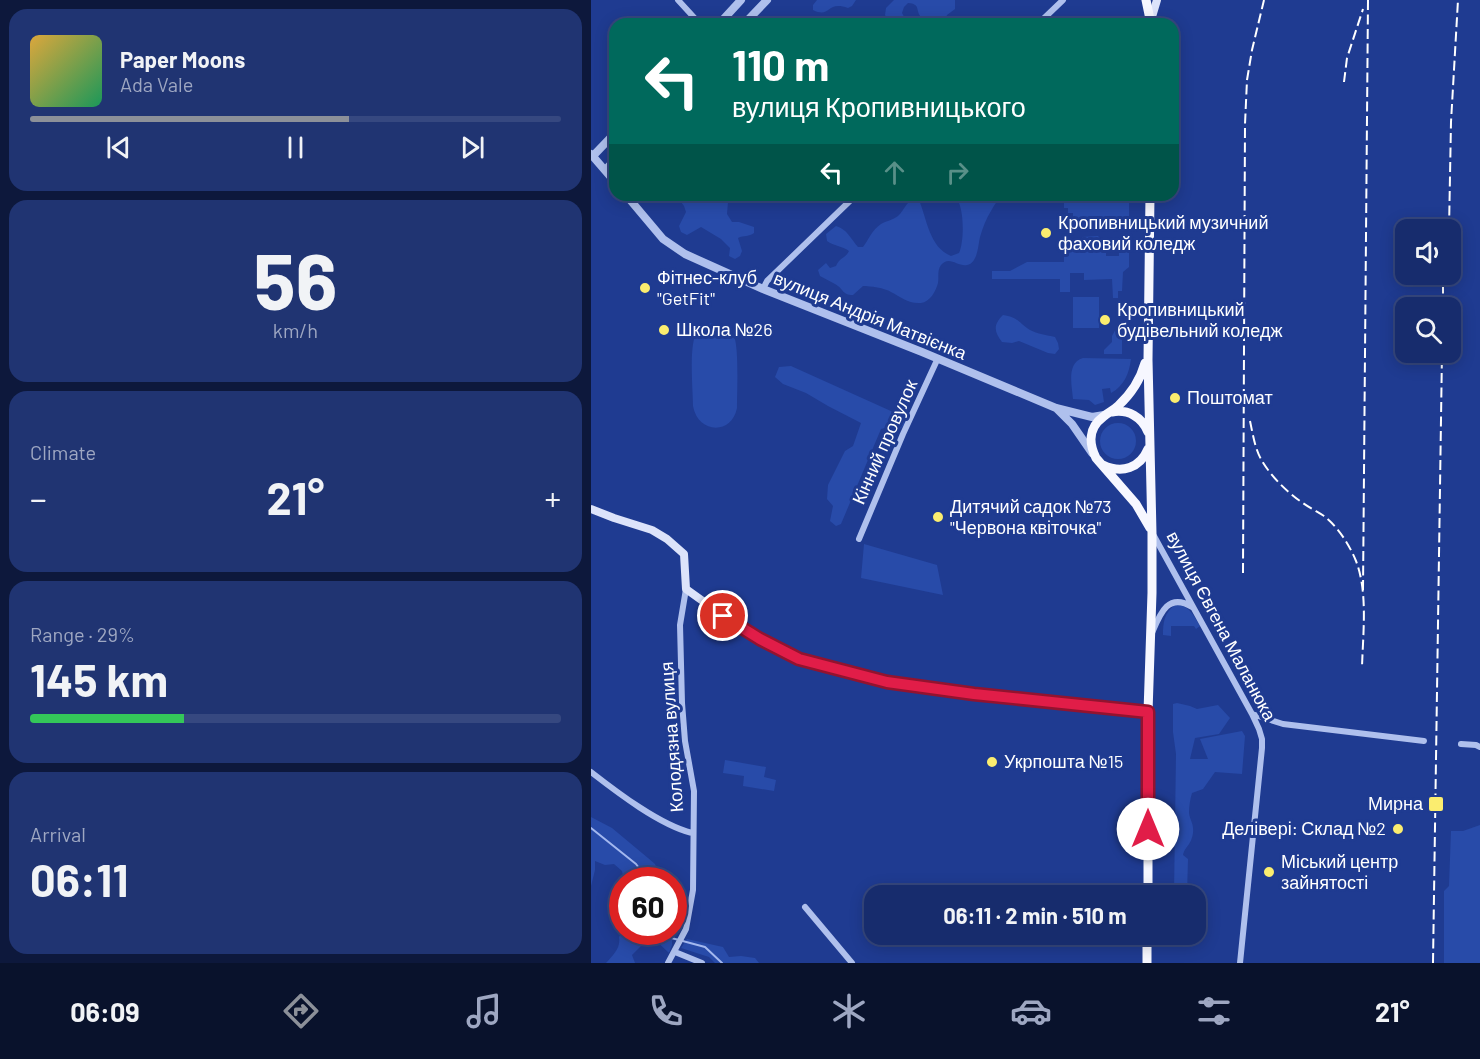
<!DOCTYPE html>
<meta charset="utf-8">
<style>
:root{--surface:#172c6d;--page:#203472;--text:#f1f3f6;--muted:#9ea7c2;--line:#364880;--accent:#8c9099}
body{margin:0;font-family:Barlow,sans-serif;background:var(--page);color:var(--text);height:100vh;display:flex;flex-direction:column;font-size:22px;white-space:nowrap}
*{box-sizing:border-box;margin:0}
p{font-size:20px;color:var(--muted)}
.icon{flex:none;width:33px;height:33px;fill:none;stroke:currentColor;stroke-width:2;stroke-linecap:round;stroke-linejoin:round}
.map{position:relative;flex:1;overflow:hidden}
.details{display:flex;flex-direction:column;gap:9px;padding:9px;background:#0d183c;width:591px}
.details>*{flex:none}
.top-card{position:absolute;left:18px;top:18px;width:570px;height:183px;border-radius:18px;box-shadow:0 3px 15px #0003,0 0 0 2px var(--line);background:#00695c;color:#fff;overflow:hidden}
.fabs{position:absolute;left:804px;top:219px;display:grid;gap:12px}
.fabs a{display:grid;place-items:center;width:66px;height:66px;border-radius:12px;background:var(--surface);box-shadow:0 3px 15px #0003,0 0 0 2px var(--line);font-size:30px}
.speed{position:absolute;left:18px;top:867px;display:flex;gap:12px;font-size:30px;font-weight:700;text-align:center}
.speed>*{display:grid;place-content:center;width:78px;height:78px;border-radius:50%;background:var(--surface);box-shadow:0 3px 15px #0003,0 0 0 2px var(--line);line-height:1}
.speed .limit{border:9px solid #d22;background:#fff;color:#111}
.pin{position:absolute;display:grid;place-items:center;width:51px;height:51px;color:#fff;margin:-26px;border:3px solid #fff;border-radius:50%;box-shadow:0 2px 6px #0007}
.me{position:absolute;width:66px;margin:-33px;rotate:0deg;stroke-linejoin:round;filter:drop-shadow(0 0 4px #0008)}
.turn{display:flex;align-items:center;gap:21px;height:126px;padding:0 24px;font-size:27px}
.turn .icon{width:78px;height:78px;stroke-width:2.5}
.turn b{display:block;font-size:42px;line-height:51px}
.lanes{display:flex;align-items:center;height:57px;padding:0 24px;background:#0003;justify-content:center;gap:30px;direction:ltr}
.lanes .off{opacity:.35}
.big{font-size:45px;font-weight:700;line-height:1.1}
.details .tile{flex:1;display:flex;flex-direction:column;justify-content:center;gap:9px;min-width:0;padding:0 21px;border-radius:18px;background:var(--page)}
.details .dial{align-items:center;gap:0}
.dial b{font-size:78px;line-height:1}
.song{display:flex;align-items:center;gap:18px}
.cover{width:72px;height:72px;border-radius:9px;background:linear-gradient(135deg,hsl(40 70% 55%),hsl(150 70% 35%))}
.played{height:6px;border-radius:3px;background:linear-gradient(90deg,var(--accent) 60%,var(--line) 60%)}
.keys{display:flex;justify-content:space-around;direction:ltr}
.heat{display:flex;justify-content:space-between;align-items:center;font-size:33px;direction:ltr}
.charge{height:9px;border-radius:4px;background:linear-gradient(90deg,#34c759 29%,var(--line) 0)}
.trip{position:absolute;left:273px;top:885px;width:342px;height:60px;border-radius:18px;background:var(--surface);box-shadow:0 3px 15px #0003,0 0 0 2px var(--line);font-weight:700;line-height:60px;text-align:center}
.tab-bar{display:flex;height:96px;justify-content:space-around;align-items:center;background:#09122c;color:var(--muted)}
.tab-bar .icon{width:42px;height:42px}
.tab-bar .on{color:var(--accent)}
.tab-bar b{font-size:27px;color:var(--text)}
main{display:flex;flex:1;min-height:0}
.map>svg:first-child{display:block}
.green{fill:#284ba9}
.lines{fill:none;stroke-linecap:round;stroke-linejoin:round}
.stream{stroke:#a3b8ef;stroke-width:2}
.minor{stroke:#afc0ed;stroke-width:6}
.tertiary{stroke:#afc0ed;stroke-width:8}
.secondary{stroke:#dce3fa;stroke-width:8}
.primary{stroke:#f6f7ff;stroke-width:9}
.rail{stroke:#fff;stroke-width:2;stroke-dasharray:10 4.5;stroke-linecap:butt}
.route-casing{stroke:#92132f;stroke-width:15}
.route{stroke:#e11d48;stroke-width:10}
.poi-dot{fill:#fbed6f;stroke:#1f3b91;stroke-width:2}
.labels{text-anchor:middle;stroke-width:6;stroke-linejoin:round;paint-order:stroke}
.poi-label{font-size:18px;fill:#fff;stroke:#1f3b91;text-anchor:start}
.street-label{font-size:18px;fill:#fff;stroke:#1f3b91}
</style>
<main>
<section class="details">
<div class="tile">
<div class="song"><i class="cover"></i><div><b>Paper Moons</b><p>Ada Vale</p></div></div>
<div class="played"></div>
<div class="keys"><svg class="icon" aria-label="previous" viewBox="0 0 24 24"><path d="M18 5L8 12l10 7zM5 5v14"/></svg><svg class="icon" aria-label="pause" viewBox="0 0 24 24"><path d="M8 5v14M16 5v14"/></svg><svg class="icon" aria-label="next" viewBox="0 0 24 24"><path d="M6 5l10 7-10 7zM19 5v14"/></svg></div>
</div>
<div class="tile dial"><b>56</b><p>km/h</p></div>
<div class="tile"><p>Climate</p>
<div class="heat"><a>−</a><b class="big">21°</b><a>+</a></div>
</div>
<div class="tile"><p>Range · 29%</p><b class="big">145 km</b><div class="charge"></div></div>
<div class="tile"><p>Arrival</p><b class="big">06:11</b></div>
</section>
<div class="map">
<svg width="889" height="963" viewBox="0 0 889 963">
<rect width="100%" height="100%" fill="#1f3b91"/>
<path class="green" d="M226 0H265L261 6 257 8C235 0 240 19 222 10V5Z
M303 0H364V9L356 15 354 20 355 24C350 24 333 22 330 17 324 10 330 4 317 3L313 7 311 13 317 24H299L294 15 295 8Z
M85 195 132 196 137 202 136 214 141 222H148L163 227V233C158 237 153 235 147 238L151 251 149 256 144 259 138 256 139 248 130 239 110 227 96 235 90 232 88 226 95 212 93 206Z
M364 195 373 197 382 195H409C407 201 403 205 400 211 395 219 392 227 389 237 387 245 387 263 376 265 367 267 358 255 350 265 346 270 348 277 347 283 345 291 339 302 330 303 317 304 310 297 300 292 294 288 279 286 272 286L262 295C251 295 253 289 244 284 239 281 234 279 229 276L227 270 235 263 239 268 245 266C249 257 254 259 258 251 251 246 243 246 236 241L235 234 245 226C256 229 260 239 267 247H272C278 239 281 230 290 224 295 221 302 220 307 216 315 209 315 198 328 200 336 219 338 247 360 256L368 253C373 242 373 215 368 203 367 201 365 198 364 195Z
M436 195H538V227H491L490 222H486V218H482V213H477V208H473V203H436Z
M507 236 515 246V256H528V245L535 236H538V267L532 272 531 291H527V298H522L521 279 493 280V273H479V292H469V279H401V271H419L436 262H473V256H478V251H482V246H486L487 241H491V237Z
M482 297H508V328H482Z
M412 315C427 317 428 323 439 330 446 334 456 335 464 337L467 343 468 349 464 354 457 353 428 341 421 343 411 342C403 331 402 325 412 315Z
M124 323C133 324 139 328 143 336 148 348 146 392 146 408 141 435 107 434 102 406 102 389 97 342 107 330 111 325 118 323 124 323Z
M527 325H531V354H513V350L521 342V336Z
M492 358 540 359C538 374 533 386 520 393L519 388 511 389 513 402 504 405 498 400 482 399C481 386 475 363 492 358Z
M200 366 311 416 314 424 308 430 297 427 290 429 250 524 245 526 239 521 242 506 236 499 237 485 254 451 262 446 270 423 237 406 215 393 192 384 184 377 188 367Z
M509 441a18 18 0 1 1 36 0a18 18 0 1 1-36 0Z
M273 544 346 565 352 595 270 578Z
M584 605C598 604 603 616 609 626L605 629 603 626H580V636L572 635C572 623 573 613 584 605Z
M586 703 599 706 606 709 627 705 639 718 628 734 604 738 599 759H617L609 739 651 731 654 736 651 774 624 772 612 789 601 793C599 800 598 806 598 813 599 821 603 823 602 833 600 846 594 846 592 855L597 859 596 895H583L585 754 582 732V704Z
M134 760 175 767 173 777 185 780 183 791 152 786 153 776 132 773Z
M0 817 21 828 57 858 64 864 69 877 68 880H33L31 871 23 864 14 865 4 861V870L0 886Z
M889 825V963H853V891L858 886 860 831H872Z
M32 931 81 932V945L78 953 60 936 41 955 44 963H15C22 955 30 948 28 937Z
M96 939 132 947 138 957 150 956 164 958 168 963H124L118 957 90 948Z"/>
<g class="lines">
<path class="stream" d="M0 828 45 864 57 880
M70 932 73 936 114 947 131 963"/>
<path class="minor" d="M87 0 109 24
M447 24 472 0
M172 289 176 281 265 195
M563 536 661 714 668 729 671 739V748L649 963
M268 539 312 434 347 358
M561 633C569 614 577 592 601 607
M661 714 692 724 833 741
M870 744 885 745 889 747
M0 772C27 793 69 825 101 833
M214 907 261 963
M84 952 111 963
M77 963 95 929 102 890 103 791 94 741 91 703 89 625 95 589"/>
<path class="tertiary" d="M128 24 150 0
M153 24 176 0
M0 154 24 182
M2 156 24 133
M14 170 24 160
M35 195 72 239 94 254 172 289 331 352 465 408 501 417 513 415
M466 409 481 424 501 453"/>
<path class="secondary" d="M560 20 566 0
M0 509 23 518 61 530 76 539 93 554 95 589 148 627 191 651 208 659 296 682 363 691 557 712"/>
<path class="primary" d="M555 0 560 24
M554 363C549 381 540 394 527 406 522 411 516 413 512 417 497 428 498 444 505 458L545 504 559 528
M521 412C537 409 551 417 557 432
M512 465C531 474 549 468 557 449
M557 896V712L561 593V533L557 360 559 195
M556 963V934"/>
<path class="rail" d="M753 82 756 58 772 9
M858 230 860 122 867 0
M852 308V274
M659 421C662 435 664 449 671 461 680 476 695 491 709 501 717 507 725 511 733 516 747 527 758 544 765 561 777 592 772 633 771 667
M652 573 654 124 656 80 661 50 673 0
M772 590 777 0
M842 963 851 352"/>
</g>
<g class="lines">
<g class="route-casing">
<path id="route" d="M132 616 169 639 208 659 296 682 383 694 557 712V829"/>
</g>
<use href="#route" class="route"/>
</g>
<g class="poi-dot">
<circle cx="455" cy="233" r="6"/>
<circle cx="54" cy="288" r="6"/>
<circle cx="514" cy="320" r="6"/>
<circle cx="73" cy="330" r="6"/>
<circle cx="584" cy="398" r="6"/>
<circle cx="347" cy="517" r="6"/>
<circle cx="401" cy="762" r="6"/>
<rect x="837" y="796" width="16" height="16" rx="3"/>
<circle cx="807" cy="829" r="6"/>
<circle cx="678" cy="872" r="6"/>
</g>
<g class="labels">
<g class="poi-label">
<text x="467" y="229">Кропивницький музичний<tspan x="467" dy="21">фаховий коледж</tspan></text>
<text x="66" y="284">Фітнес-клуб<tspan x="66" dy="21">"GetFit"</tspan></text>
<text x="526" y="316">Кропивницький<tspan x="526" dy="21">будівельний коледж</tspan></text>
<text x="85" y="336">Школа №26</text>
<text x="596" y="404">Поштомат</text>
<text x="359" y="513">Дитячий садок №73<tspan x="359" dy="21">"Червона квіточка"</tspan></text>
<text x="413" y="768">Укрпошта №15</text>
<text x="832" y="810" text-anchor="end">Мирна</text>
<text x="795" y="835" text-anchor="end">Делівері: Склад №2</text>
<text x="690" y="868">Міський центр<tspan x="690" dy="21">зайнятості</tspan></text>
</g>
<g class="street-label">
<text transform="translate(279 316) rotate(22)" y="6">вулиця Андрія Матвієнка</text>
<text transform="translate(294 442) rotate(-66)" y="6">Кінний провулок</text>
<text transform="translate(630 626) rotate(62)" y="6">вулиця Євгена Маланюка</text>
<text transform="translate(81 737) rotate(-94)" y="6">Колодязна вулиця</text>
</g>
</g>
</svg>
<div class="fabs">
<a><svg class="icon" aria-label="sound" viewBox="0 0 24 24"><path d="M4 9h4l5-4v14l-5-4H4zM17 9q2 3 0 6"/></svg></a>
<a><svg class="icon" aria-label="search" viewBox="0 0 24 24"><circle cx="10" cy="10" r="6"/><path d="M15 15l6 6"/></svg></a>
</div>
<div class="speed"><div class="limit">60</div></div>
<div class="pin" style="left:132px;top:616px;background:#d93025"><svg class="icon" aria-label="arrive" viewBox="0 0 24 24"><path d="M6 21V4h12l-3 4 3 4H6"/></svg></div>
<svg class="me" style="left:557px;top:829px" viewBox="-20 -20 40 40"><circle r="19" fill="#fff"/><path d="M0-13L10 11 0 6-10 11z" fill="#e11d48"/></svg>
<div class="trip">06:11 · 2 min · 510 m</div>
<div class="top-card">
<div class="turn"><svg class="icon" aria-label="left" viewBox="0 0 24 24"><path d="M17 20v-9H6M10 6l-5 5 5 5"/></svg><div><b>110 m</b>вулиця Кропивницького</div></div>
<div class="lanes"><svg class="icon" aria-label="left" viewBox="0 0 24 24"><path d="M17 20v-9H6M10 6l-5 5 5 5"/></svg><svg class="icon off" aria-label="ahead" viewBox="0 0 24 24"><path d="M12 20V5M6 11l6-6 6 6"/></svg><svg class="icon off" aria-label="right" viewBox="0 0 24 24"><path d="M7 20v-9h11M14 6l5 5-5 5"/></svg></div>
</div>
</div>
</main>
<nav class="tab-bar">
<b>06:09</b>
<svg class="icon on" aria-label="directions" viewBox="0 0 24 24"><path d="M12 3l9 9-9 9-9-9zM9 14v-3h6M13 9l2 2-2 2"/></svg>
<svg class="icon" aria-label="music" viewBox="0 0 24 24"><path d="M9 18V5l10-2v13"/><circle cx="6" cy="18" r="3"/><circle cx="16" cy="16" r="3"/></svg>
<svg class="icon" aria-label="phone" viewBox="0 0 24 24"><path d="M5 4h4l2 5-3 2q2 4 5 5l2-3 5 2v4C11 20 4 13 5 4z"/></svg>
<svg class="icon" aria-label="climate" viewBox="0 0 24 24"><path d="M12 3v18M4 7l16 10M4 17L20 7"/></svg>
<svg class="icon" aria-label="car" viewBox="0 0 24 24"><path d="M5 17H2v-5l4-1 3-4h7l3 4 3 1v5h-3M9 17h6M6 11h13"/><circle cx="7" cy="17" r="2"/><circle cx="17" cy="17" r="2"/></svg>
<svg class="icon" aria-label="filters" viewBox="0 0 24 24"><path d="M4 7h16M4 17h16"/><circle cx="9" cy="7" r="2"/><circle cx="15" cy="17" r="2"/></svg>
<b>21°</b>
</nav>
